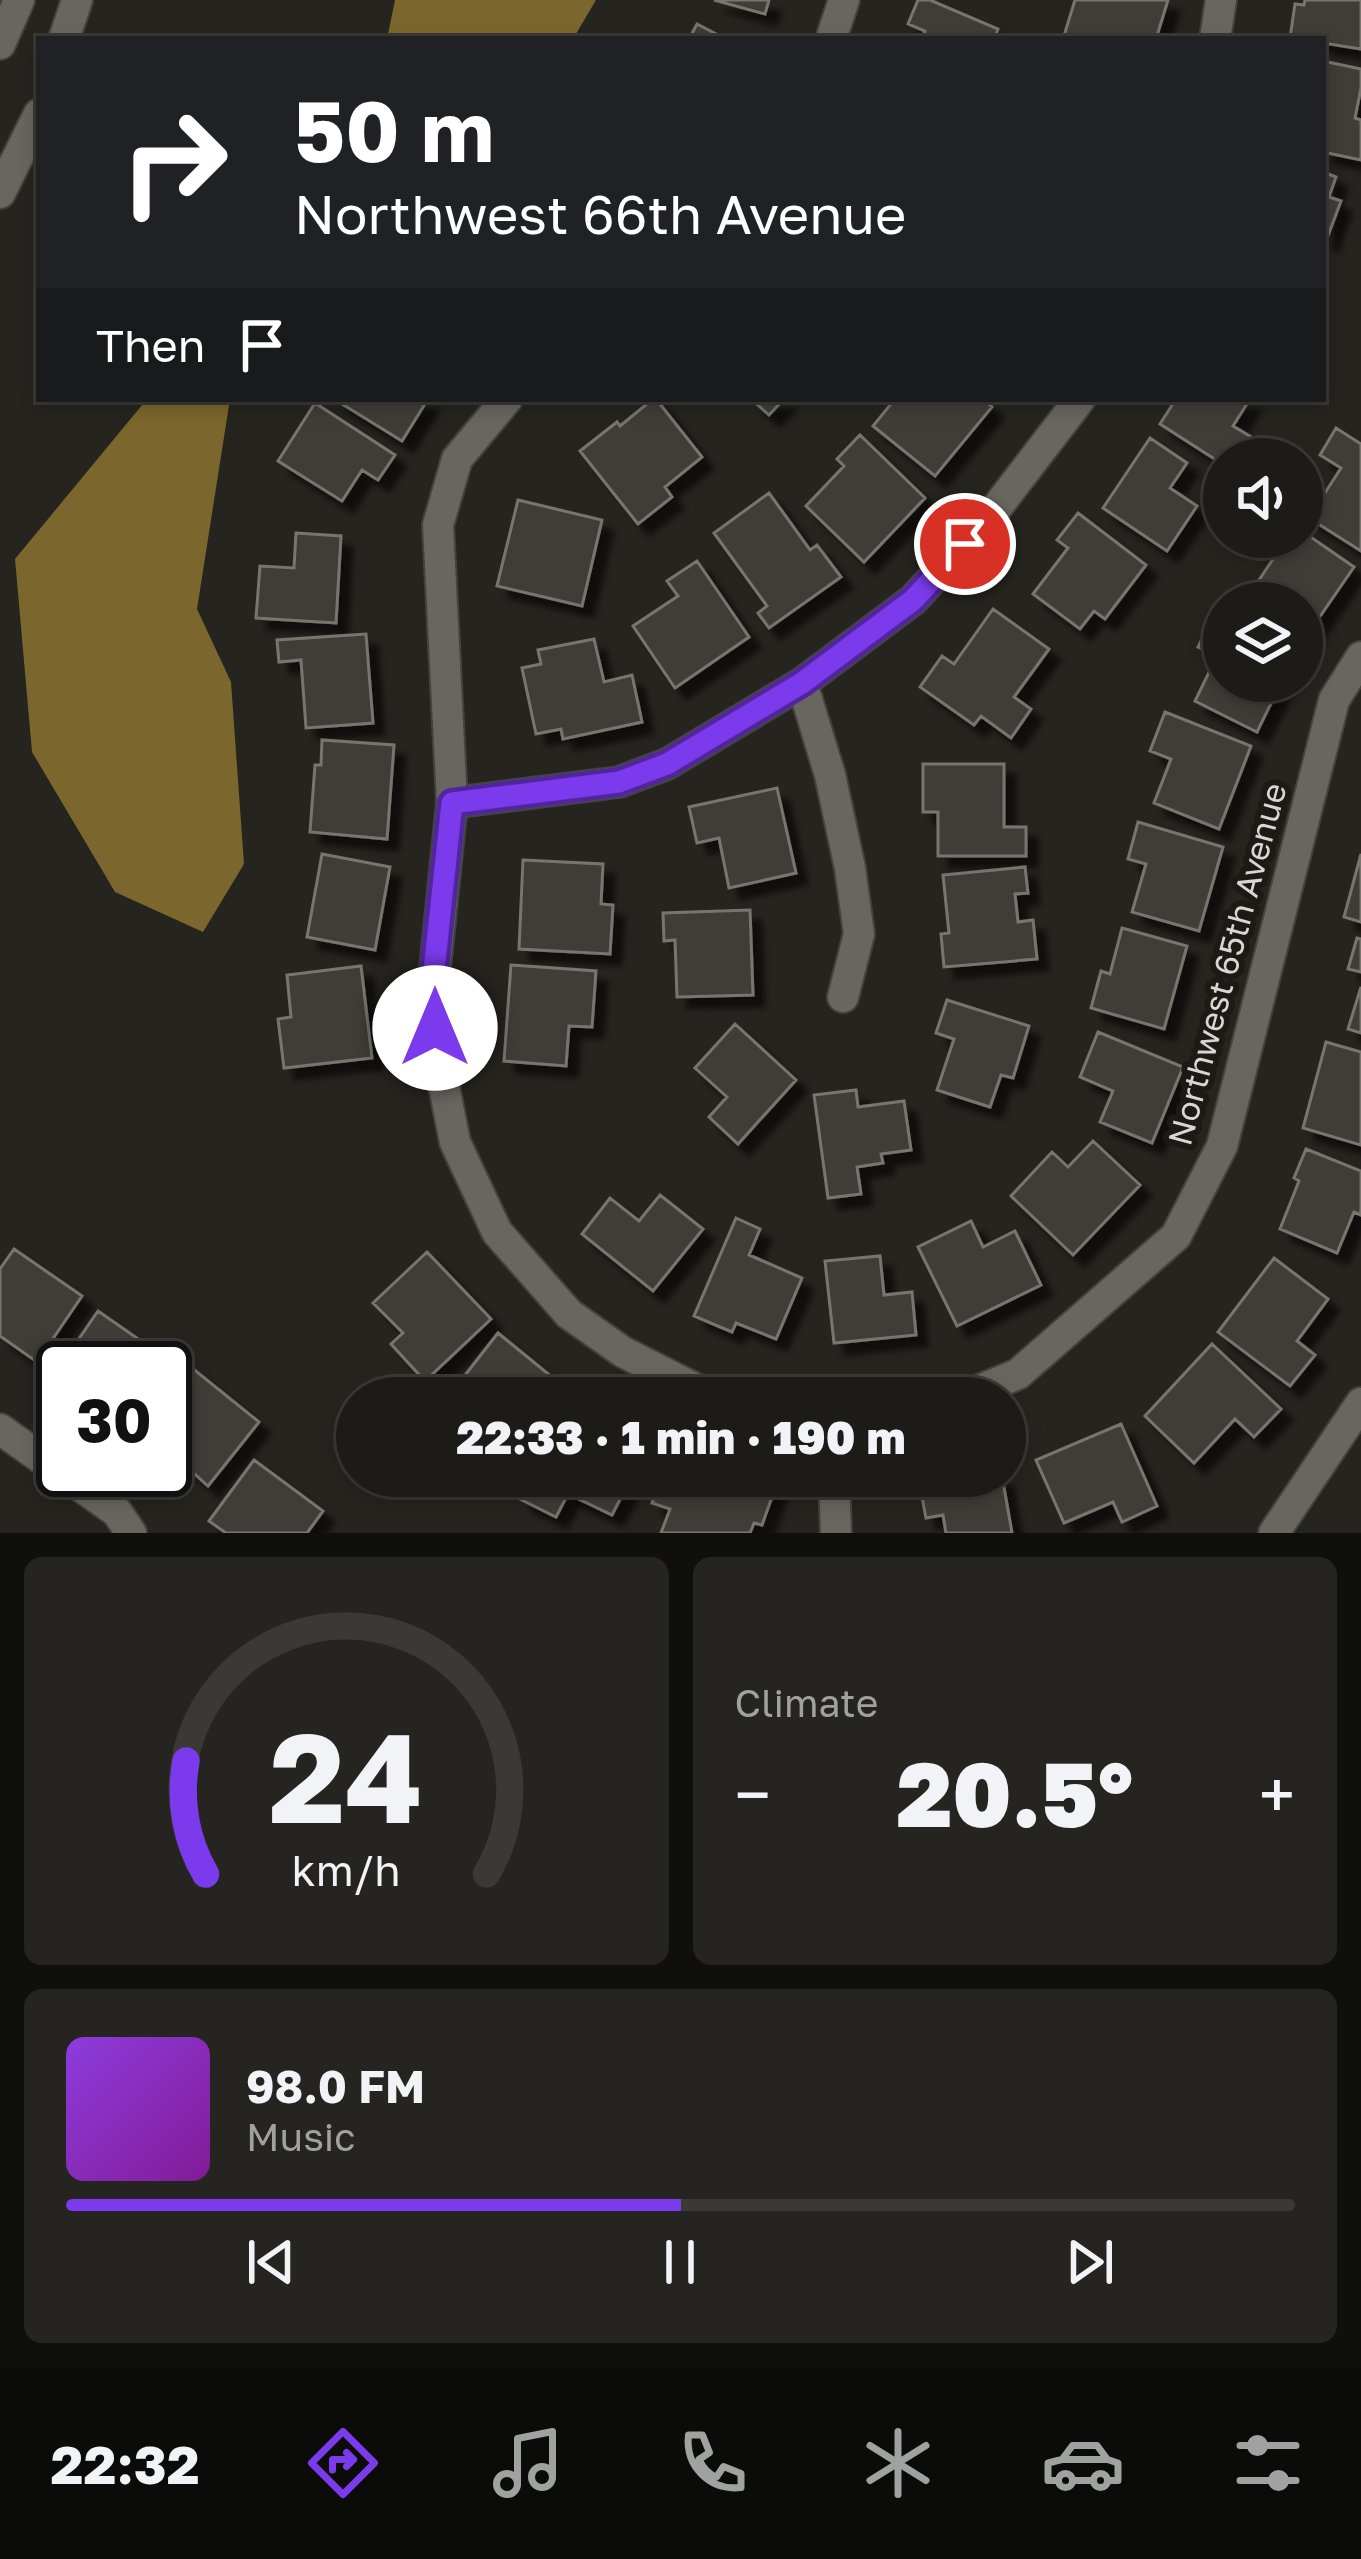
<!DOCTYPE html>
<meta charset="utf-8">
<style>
:root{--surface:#1c1b17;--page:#252420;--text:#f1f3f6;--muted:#a0a1a1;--line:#3a3936;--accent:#7c3aed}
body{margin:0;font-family:"Golos Text",sans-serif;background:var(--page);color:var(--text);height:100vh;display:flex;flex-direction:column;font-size:45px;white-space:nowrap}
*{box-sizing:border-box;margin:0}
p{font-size:39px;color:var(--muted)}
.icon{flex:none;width:66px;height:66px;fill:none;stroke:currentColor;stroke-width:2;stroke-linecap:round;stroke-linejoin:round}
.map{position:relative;height:1533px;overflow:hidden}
.panel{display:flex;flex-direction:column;gap:24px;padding:24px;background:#0f0f0d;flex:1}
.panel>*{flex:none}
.banner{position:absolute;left:36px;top:36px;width:1290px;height:366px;border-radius:0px;box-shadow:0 6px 18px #0003,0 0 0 3px var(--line);background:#202124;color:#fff;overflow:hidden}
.buttons{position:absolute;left:1203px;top:438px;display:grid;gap:24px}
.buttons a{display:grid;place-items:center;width:120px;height:120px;border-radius:50%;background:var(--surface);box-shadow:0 6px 18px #0003,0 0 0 3px var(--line);font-size:60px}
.speed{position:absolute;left:36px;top:1341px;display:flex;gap:24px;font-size:60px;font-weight:700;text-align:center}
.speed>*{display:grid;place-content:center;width:156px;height:156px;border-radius:50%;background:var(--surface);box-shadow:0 6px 18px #0003,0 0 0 3px var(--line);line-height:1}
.speed .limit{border:6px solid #111;border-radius:18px;background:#fff;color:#111}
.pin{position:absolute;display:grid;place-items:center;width:102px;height:102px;color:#fff;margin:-51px;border:6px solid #fff;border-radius:50%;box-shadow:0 3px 12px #0007}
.me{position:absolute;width:132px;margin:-66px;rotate:0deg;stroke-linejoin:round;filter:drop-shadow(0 0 9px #0008)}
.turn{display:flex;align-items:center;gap:42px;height:252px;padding:0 60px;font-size:54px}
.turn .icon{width:156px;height:156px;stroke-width:2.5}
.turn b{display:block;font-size:84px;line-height:102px}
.then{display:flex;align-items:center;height:114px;padding:0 60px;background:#0003;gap:24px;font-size:45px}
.big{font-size:90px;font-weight:800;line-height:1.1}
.panel .card{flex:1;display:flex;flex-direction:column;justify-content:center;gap:18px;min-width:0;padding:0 42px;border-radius:18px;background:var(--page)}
.panel .dial{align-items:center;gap:0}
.dial svg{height:312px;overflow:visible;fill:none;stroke:var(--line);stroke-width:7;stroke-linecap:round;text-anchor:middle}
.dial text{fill:var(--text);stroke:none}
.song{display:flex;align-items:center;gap:36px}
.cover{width:144px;height:144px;border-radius:18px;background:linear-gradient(135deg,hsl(270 70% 55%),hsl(290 70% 35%))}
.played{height:12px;border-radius:6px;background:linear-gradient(90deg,var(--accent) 50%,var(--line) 50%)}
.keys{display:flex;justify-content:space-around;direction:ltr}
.heat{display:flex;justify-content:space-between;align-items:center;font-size:66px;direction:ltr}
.panel .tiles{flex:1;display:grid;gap:24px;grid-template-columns:1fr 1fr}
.card:last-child{grid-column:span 2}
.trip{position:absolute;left:336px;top:1377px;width:690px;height:120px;border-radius:60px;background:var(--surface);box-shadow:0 6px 18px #0003,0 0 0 3px var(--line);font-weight:800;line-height:120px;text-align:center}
.dock{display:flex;height:192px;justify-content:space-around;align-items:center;background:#0b0b09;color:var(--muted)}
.dock .icon{width:84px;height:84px}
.dock .active{color:var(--accent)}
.dock b{font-size:54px;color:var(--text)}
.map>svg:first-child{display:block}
.water{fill:#7b662d}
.building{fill:#3f3c37;stroke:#77756e;stroke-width:3;filter:url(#shadow)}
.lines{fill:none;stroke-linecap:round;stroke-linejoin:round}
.minor-casing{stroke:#43423d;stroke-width:34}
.minor{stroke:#696660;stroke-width:30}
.route-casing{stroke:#51269a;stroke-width:30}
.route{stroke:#7c3aed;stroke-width:21}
.labels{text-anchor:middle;stroke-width:12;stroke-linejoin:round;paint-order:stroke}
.street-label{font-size:33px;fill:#d8d7d3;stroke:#1c1a15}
</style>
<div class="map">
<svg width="1361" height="1533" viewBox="0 0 1361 1533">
<defs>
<filter id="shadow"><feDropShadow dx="11" dy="11" stdDeviation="3" flood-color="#0009"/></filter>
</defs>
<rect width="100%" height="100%" fill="#26241f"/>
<path class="water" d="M395 0H596L573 39H387Z
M147 399H230L197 609 231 682 244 864 203 932 115 892 32 752 15 559Z"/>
<path class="building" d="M714 0H769L765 14Z
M918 0H930L998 29 994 39H922L925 31 908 24Z
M1075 0H1168L1156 39H1063Z
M1305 0H1361V49L1323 43V39L1290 38 1295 4 1304 5Z
M697 24 726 39H689Z
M1323 61 1361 69V88L1355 118 1361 120V160L1323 152Z
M1323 172 1336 177 1329 197 1341 201 1326 241 1323 240Z
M334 399H428L402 441Z
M653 399H656L702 457 665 487 672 497 638 524 580 451 617 422 620 426Z
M751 399H784L769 415Z
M895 399H983L992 407 935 476 873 426Z
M1176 399H1250L1233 426 1253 438 1240 459H1224V465L1160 424Z
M315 403 395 455 378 480 362 470 342 501 278 461Z
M1336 428 1361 444V551L1309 518 1341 468 1320 455Z
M860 435 925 498 864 562 806 506 844 466 837 459Z
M1150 438 1187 463 1170 488 1197 506 1167 551 1103 508Z
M769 493 810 550 817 545 841 577 769 628 758 613 767 606 714 533Z
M518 500 602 520 582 606 497 586Z
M1078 513 1146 565 1105 619 1094 611 1080 629 1033 594 1068 548 1057 540Z
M1302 531 1354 567 1303 641 1302 603 1245 601 1273 559 1257 548 1264 537H1302Z
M296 533 341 536 336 623 256 618 260 566 294 568Z
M697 561 749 637 675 688 633 626 678 596 667 581Z
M993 609 1049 649 1014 697 1031 709 1011 738 981 716 974 725 920 687 942 656 954 664Z
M1215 613 1224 618V681H1282L1257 732 1195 701 1217 656 1198 647Z
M366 634 373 723 306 728 301 660 279 662 277 640Z
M594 639 604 682 632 675 642 722 563 739 561 729 536 734 522 668 541 664 538 650Z
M1165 712 1251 746 1219 829 1154 803 1171 759 1150 751Z
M322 740 394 745 387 839 310 832 315 765H321Z
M923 764H1004V827H1026V856H938V812H923Z
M777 788 796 873 729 888 719 838 697 843 689 807Z
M1138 822 1223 847 1199 931 1132 912 1146 864 1128 859Z
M322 854 390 867 375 950 307 937Z
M1361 854V922L1344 917Z
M523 860 603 864 601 904 613 905 610 954 519 949Z
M1025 867 1028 893 1015 894 1018 922 1033 920 1037 959 944 967 941 934 949 933 943 875Z
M750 910 753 995 677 997 675 940 664 941 663 913Z
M1122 928 1187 946 1164 1029 1091 1008 1101 971 1110 974Z
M1357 938 1361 939V972L1348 969Z
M511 965 596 971 592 1027 569 1026 566 1066 504 1061Z
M361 966 372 1058 284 1068 278 1019 291 1017 287 975Z
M1361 987V1033L1348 1029Z
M947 1000 1029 1026 1013 1078 1001 1075 990 1107 937 1090 954 1039 936 1033Z
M735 1024 796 1080 738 1144 709 1117 727 1097 695 1068Z
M1098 1032 1183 1067 1152 1143 1100 1122 1113 1091 1080 1077Z
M1326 1042 1361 1052V1145L1303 1128Z
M856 1090 858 1107 904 1101 911 1150 881 1154 883 1163 857 1167 861 1194 828 1198 814 1095Z
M1093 1141 1140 1185 1073 1255 1011 1196 1052 1152 1068 1167Z
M1306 1149 1361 1171V1215L1354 1212 1337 1253 1280 1229 1299 1181 1294 1178Z
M660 1195 703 1229 653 1291 582 1234 610 1198 639 1221Z
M736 1218 760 1229 749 1255 802 1278 776 1339 736 1323 732 1332 694 1316Z
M971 1221 983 1247 1015 1231 1041 1285 957 1326 918 1247Z
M14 1249 82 1296 37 1362 0 1336V1269Z
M427 1252 491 1319 425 1381 391 1344 403 1333 373 1303Z
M880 1256 884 1295 912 1292 916 1335 834 1343 825 1261Z
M1274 1258 1328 1299 1297 1341 1315 1355 1290 1386 1218 1332Z
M98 1311 170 1361 165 1368H63V1385L52 1378Z
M498 1333 563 1386 554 1398H486L462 1379Z
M1212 1344 1281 1409 1254 1437 1235 1419 1194 1463 1145 1416Z
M192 1368 259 1422 208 1486 165 1447V1402Z
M1121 1424 1157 1506 1122 1522 1113 1502 1064 1523 1036 1460Z
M254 1460 323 1511 307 1533H226L209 1521Z
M531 1476H632L612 1515 568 1494 556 1517 520 1499Z
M662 1476H758L777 1483 762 1525 754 1523 750 1533H661L670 1509 652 1503Z
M918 1476H1002L1012 1533H946L943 1515 926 1518Z"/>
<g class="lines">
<g class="minor-casing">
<path id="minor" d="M64 39 77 0
M831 39 844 0
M1215 39 1221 0
M0 44 19 0
M0 193 39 114
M507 399 457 459 438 525 452 803 432 998 438 1056 455 1142 497 1232 569 1314 623 1352 702 1392 725 1398
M802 683 830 775 850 868 859 934 843 997
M452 803 619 782 667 764 802 683 913 600 991 515 1080 399
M960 1398 1018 1374 1176 1236 1222 1146 1334 700 1361 657
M0 1429 117 1512 131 1533
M834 1476 836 1533
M1274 1533 1361 1403"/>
</g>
<use href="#minor" class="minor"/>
</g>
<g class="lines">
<g class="route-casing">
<path id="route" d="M435 1028 431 998 452 803 619 782 667 764 802 683 913 600 965 544"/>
</g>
<use href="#route" class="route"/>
</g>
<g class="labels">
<g class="street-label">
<text transform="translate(1227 964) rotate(-75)" y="12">Northwest 65th Avenue</text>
</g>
</g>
</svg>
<div class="buttons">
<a><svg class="icon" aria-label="sound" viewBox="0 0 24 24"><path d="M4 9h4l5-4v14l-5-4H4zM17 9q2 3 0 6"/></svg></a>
<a><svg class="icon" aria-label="layers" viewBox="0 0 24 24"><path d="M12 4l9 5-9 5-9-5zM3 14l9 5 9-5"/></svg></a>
</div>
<div class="speed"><div class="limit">30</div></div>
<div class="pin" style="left:965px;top:544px;background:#d93025"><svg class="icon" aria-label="arrive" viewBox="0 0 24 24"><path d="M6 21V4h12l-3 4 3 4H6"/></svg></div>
<svg class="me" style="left:435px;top:1028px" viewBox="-20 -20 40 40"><circle r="19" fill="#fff"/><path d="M0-13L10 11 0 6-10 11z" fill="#7c3aed"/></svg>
<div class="trip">22:33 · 1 min · 190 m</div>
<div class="banner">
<div class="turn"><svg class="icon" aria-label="right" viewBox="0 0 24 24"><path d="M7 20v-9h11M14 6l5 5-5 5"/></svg><div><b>50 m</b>Northwest 66th Avenue</div></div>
<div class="then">Then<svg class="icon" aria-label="arrive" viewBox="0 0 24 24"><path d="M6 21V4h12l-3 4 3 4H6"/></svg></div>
</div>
</div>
<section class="panel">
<div class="tiles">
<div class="card dial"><svg viewBox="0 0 100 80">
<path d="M14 69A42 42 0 1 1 86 69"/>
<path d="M14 69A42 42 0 0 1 9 40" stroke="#7c3aed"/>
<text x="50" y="56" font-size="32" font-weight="700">24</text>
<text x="50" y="72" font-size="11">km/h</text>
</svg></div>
<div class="card"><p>Climate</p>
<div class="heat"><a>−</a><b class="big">20.5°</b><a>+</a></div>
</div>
<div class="card">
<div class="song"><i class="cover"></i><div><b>98.0 FM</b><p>Music</p></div></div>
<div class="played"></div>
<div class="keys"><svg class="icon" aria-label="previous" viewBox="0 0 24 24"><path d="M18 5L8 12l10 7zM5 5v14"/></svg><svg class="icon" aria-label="pause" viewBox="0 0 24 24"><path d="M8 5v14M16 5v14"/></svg><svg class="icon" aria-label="next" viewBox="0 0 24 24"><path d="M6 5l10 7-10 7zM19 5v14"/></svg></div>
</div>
</div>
</section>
<nav class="dock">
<b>22:32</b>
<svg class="icon active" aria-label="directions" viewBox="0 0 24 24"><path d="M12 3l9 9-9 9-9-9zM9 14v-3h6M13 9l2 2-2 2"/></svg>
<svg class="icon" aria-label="music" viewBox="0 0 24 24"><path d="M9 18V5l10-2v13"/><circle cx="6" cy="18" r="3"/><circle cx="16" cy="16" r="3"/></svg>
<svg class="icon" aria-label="phone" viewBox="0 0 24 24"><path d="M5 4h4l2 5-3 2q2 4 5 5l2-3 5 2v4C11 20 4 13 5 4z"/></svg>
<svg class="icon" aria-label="climate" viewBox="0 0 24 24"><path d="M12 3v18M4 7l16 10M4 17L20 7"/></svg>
<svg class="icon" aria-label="car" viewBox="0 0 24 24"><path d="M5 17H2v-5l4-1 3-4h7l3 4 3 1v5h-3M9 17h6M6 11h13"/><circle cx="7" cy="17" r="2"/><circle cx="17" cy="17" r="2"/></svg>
<svg class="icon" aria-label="filters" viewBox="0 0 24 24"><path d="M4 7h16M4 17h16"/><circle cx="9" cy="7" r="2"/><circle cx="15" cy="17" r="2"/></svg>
</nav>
